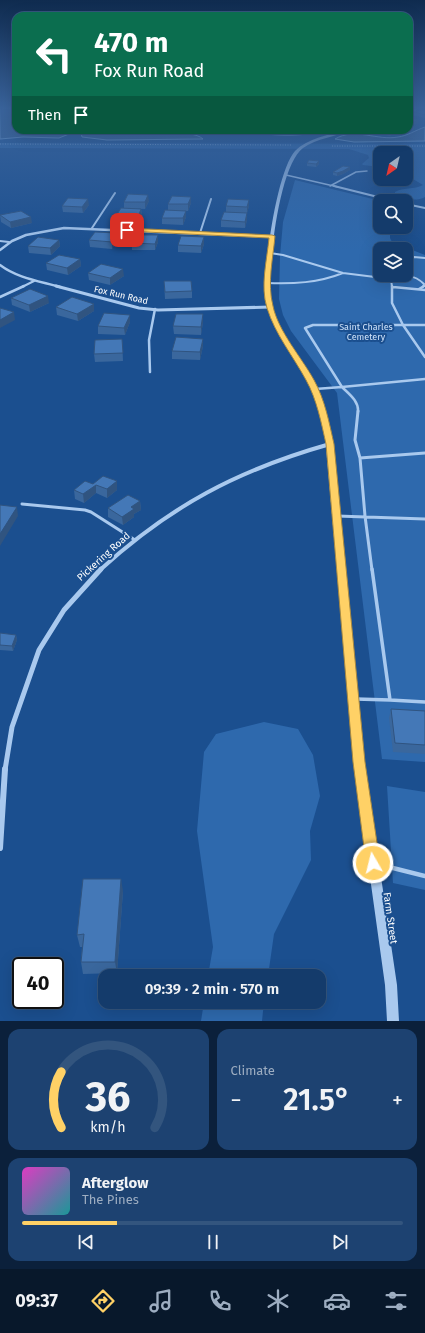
<!DOCTYPE html>
<meta charset="utf-8">
<style>
:root{--surface:#143b6b;--page:#1d4271;--text:#f1f3f6;--muted:#9dadc1;--line:#33557e;--accent:#ffd166}
body{margin:0;font-family:"Fira Sans",sans-serif;background:var(--page);color:var(--text);height:100vh;display:flex;flex-direction:column;font-size:15px;white-space:nowrap}
*{box-sizing:border-box;margin:0}
p{font-size:13px;color:var(--muted)}
.icon{flex:none;width:22px;height:22px;fill:none;stroke:currentColor;stroke-width:2;stroke-linecap:round;stroke-linejoin:round}
.map{position:relative;height:1021px;overflow:hidden}
.side{display:flex;flex-direction:column;gap:8px;padding:8px;background:#0b203b;flex:1}
.side>*{flex:none}
.guide{position:absolute;left:12px;top:12px;width:401px;height:122px;border-radius:12px;box-shadow:0 4px 16px #0002,0 0 0 1px var(--line);background:#0b6e4f;color:#fff;overflow:hidden}
.needle{width:26px;rotate:214deg}
.buttons{position:absolute;left:373px;top:146px;display:grid;gap:8px}
.buttons a{display:grid;place-items:center;width:40px;height:40px;border-radius:8px;background:var(--surface);box-shadow:0 4px 16px #0002,0 0 0 1px var(--line);font-size:20px}
.speed{position:absolute;left:12px;top:957px;display:flex;gap:8px;font-size:20px;font-weight:700;text-align:center}
.speed>*{display:grid;place-content:center;width:52px;height:52px;border-radius:50%;background:var(--surface);box-shadow:0 4px 16px #0002,0 0 0 1px var(--line);line-height:1}
.speed .limit{border:2px solid #111;border-radius:6px;background:#fff;color:#111}
.pin{position:absolute;display:grid;place-items:center;width:34px;height:34px;color:#fff;margin:-17px;border-radius:8px;box-shadow:0 2px 6px #0006}
.me{position:absolute;width:44px;margin:-22px;rotate:352deg;stroke-linejoin:round;filter:drop-shadow(0 0 3px #0008)}
.turn{display:flex;align-items:center;gap:14px;height:84px;padding:0 16px;font-size:18px}
.turn .icon{width:52px;height:52px;stroke-width:2.5}
.turn b{display:block;font-size:28px;line-height:34px}
.then{display:flex;align-items:center;height:38px;padding:0 16px;background:#0003;gap:8px;font-size:15px}
.big{font-size:30px;font-weight:600;line-height:1.1}
.side .tile{flex:1;display:flex;flex-direction:column;justify-content:center;gap:6px;min-width:0;padding:0 14px;border-radius:12px;background:var(--page)}
.side .dial{align-items:center;gap:0}
.dial svg{height:104px;overflow:visible;fill:none;stroke:var(--line);stroke-width:7;stroke-linecap:round;text-anchor:middle}
.dial text{fill:var(--text);stroke:none}
.song{display:flex;align-items:center;gap:12px}
.cover{width:48px;height:48px;border-radius:6px;background:linear-gradient(135deg,hsl(310 70% 55%),hsl(180 70% 35%))}
.played{height:4px;border-radius:2px;background:linear-gradient(90deg,var(--accent) 25%,var(--line) 25%)}
.keys{display:flex;justify-content:space-around;direction:ltr}
.heat{display:flex;justify-content:space-between;align-items:center;font-size:22px;direction:ltr}
.side .tiles{flex:1;display:grid;gap:8px;grid-template-columns:1fr 1fr}
.tile:last-child{grid-column:span 2}
.trip{position:absolute;left:98px;top:969px;width:228px;height:40px;border-radius:12px;background:var(--surface);box-shadow:0 4px 16px #0002,0 0 0 1px var(--line);font-weight:600;line-height:40px;text-align:center}
.menu{display:flex;height:64px;justify-content:space-around;align-items:center;background:#08182b;color:var(--muted)}
.menu .icon{width:28px;height:28px}
.menu .current{color:var(--accent)}
.menu b{font-size:18px;color:var(--text)}
.map>svg:first-child{display:block}
.green{fill:#2e69ad;fill-rule:evenodd}
.water{fill:#3c6290;stroke:#9cc4f0}
.lines{fill:none;stroke-linecap:round;stroke-linejoin:round}
.path{stroke:#a9c9ee;stroke-width:1;stroke-dasharray:1 1.5;stroke-linecap:butt}
.service-far5{stroke:#a9c9ee;stroke-width:1.5}
.service-far4{stroke:#a9c9ee;stroke-width:2}
.service-far3{stroke:#a9c9ee;stroke-width:2.5}
.service-far2{stroke:#a9c9ee;stroke-width:3}
.service-far1{stroke:#a9c9ee;stroke-width:3.5}
.service{stroke:#a9c9ee;stroke-width:4.5}
.minor-far4{stroke:#a9c9ee;stroke-width:2.5}
.minor-far3{stroke:#a9c9ee;stroke-width:3}
.minor-far2{stroke:#a9c9ee;stroke-width:4}
.minor-far1{stroke:#a9c9ee;stroke-width:5}
.minor{stroke:#a9c9ee;stroke-width:6}
.tertiary{fill:#a9c9ee;fill-rule:evenodd}
.wall{fill:#3a679d}
.shaded-wall{fill:#305480}
.building{fill:#4478b7;stroke:#305480}
.route{fill:#ffd166;stroke:#a68842}
.labels{text-anchor:middle;stroke-width:4;stroke-linejoin:round;paint-order:stroke}
.far-street-label{font-size:9px;fill:#fff;stroke:#1b4f8f}
.far-park-label{font-size:9px;fill:#cfe3fa;stroke:#1b4f8f}
.street-label{font-size:10px;fill:#fff;stroke:#1b4f8f}
</style>
<div class="map">
<svg width="425" height="1021" viewBox="0 0 425 1021">
<rect width="100%" height="100%" fill="#1b4f8f"/>
<path class="green" d="M0 143 425 144V197C416 202 404 199 395 195V192C403 187 414 190 423 185L413 179 406 170V153H380V167L363 165 362 164 369 158 368 155 349 149 0 148Z
M295 180 381 201 380 227H400L390 233V238L392 242 425 255V762L382 759 337 393 291 331 283 315 279 299 280 256 283 222ZM380 249H406V275H380Z
M264 722 298 729 313 755 320 796 310 831 311 860 274 934 268 976H208L213 947 197 831 204 752 216 734Z
M387 786 425 792V890L393 883Z
M204 1002H264L262 1021H201Z"/>
<path class="water" d="M16 108V130H79L59 138 23 137 0 139V109Z
M425 127V141L354 142 335 139C355 127 377 141 398 137 407 136 416 130 425 127Z
M98 130H173C182 134 197 133 203 139L107 140 82 137 81 133Z
M229 130H324C294 140 260 133 229 130Z"/>
<g class="lines">
<path class="path" d="M0 144 291 145
M332 146H425"/>
<path class="service-far5" d="M286 175 338 187
M330 186 356 172 367 171"/>
<path class="service-far4" d="M334 186 394 201
M406 204 425 208
M92 228 115 193
M200 233 211 199
M0 241 9 242
M270 253 283 255 343 273 391 279
M406 264 414 257 425 258
M267 283C293 284 318 283 343 273
M22 287 34 281
M392 287 391 279C402 273 415 275 424 284L423 287"/>
<path class="service-far3" d="M393 287 425 290
M419 289 424 286
M0 297 24 286
M425 325H403L425 357
M150 372 149 340 155 309
M315 389 342 387 305 328 313 325H403L392 303V286
M358 412C359 401 349 394 342 387L425 379"/>
<path class="service-far2" d="M358 411 355 440 360 458 365 516 372 570
M360 458 425 453
M22 504 85 510 91 512 135 540
M337 516 425 519"/>
<path class="service-far1" d="M356 699 390 700 372 569
M390 700 425 702"/>
<path class="service" d="M377 864 425 876"/>
<path class="minor-far4" d="M0 250 12 241 26 235 64 228 272 237
M0 265C17 278 39 281 60 287"/>
<path class="minor-far3" d="M56 286 139 308 158 310 270 307"/>
<path class="minor-far2" d="M100 570C170 506 238 470 330 444"/>
<path class="minor-far1" d="M5 770 12 727 39 650 64 610 101 569"/>
<path class="minor" d="M0 848 5 769"/>
<path class="tertiary" d="M417 108H421L409 113V111Z
M345 130H351C335 137 317 138 303 148 278 166 265 280 273 309 279 332 297 352 309 372 322 395 328 419 333 444L364 762 397 985 399 1021H387L385 985 354 762 325 436C321 413 314 391 302 370 290 351 274 332 268 310 260 282 276 172 295 151 308 138 329 135 345 130Z"/>
</g>
<path class="wall" d="M425 111V118L413 115 414 112Z
M409 118 418 120 417 123 412 125 409 124Z
M378 131H394V133L390 136 378 133Z
M307 163 319 164 316 167 307 166Z
M350 170 343 174 337 176 333 175V172Z
M384 179H405L404 181 387 182Z
M191 197V203L188 211H186V217L183 225 162 224V218L168 210V204Z
M149 201 145 209 124 208V202Z
M89 205 83 213 63 212 62 206Z
M226 206H249L247 213V220L245 228 221 227V220L226 212Z
M141 209 142 215 138 223 117 222 116 216Z
M0 215 32 223 11 228 1 222Z
M117 233V240L112 249 90 247 89 240Z
M204 237V244L201 253 178 252V245Z
M59 240 60 246 51 255 29 253 28 246Z
M158 242 155 250H132V243Z
M80 259 81 266 68 275 47 270 46 263Z
M88 273 124 276 110 285 89 280Z
M164 281 192 291V298L165 299Z
M11 298 49 303 30 312 12 305Z
M94 304V311L78 321 57 315 56 307Z
M203 314V322L201 335 174 334 173 326Z
M130 315V322L125 335 98 334V326Z
M122 339 123 361 95 362 94 354Z
M203 339V346L200 360 172 359V351Z
M93 484 117 490 107 498 96 493 84 503 75 499 74 490Z
M140 501 141 510 134 514V517L123 525 108 517V508Z
M0 633 16 635 17 640 13 651 0 650Z
M391 709 425 711V754L393 752 389 718Z
M123 891 117 973 83 974 81 962 82 947H80L77 935Z"/>
<path class="shaded-wall" d="M418 120 417 123 412 125V122Z
M394 131V133L390 136V133Z
M319 161V164L316 167V164Z
M350 167V170L343 174 337 176V173Z
M388 179H405L404 181 387 182Z
M148 195 149 201 145 209V202Z
M191 197V203L188 211V204Z
M88 199 89 205 83 213 82 207Z
M249 200V206L247 213V207Z
M141 209 142 215 138 223V217Z
M186 211V217L183 225V218Z
M247 213V220L245 228V222Z
M31 217 32 223 11 228 10 222Z
M117 233V240L112 249V242Z
M158 235V242L155 250V244Z
M204 237V244L201 253V246Z
M59 240 60 246 51 255 50 248Z
M80 259 81 266 68 275 67 268Z
M123 269 124 276 110 285V278Z
M48 296 49 303 30 312 29 305Z
M94 304V311L78 321 77 314Z
M14 312 15 320 0 328V320Z
M203 314V322L201 335V327Z
M130 315V322L125 335 124 328Z
M203 339V346L200 360V352Z
M117 481V490L107 498V489Z
M96 485V493L84 503 83 494Z
M140 501 141 510 134 514V517L123 525 122 517 131 507Z
M17 507 18 516 0 546V534Z
M16 635 17 640 13 651 12 646Z
M121 879 123 891 117 973 115 962Z"/>
<path class="building" d="M421 110 425 111V115L414 112Z
M409 118 418 120 412 122 409 121Z
M378 131H394L390 133Z
M309 160 319 161 316 164 307 163Z
M343 166 350 167 343 171 337 173 333 172Z
M128 194 148 195 145 202H124Z
M172 196 191 197 188 204H168Z
M68 198 88 199 82 207 62 206Z
M228 199 249 200 247 207 226 206Z
M121 208 141 209 138 217 116 216Z
M165 210 186 211 183 218H162Z
M21 211 31 217 10 222 0 215Z
M224 212 247 213 245 222 221 220Z
M95 232 117 233 112 242 89 240Z
M135 235H158L155 244 132 243Z
M181 236 204 237 201 246 178 245Z
M38 237 59 240 50 248 28 246Z
M59 255 80 259 67 268 46 263Z
M101 264 123 269 110 278 88 273Z
M164 281H191L192 291 165 292Z
M30 289 48 296 29 305 11 298Z
M72 297 94 304 77 314 56 307Z
M0 308 14 312 0 320Z
M104 313 130 315 124 328 98 326Z
M176 314H203L201 327 173 326Z
M176 337 203 339 200 352 172 351Z
M122 339 123 353 94 354 95 340Z
M103 476 117 481 107 489 96 485 83 494 74 490 85 481 93 484Z
M128 495 140 501 131 507 134 509 122 517 108 508Z
M0 505 17 507 0 534Z
M0 633 16 635 12 646 0 645Z
M391 709 425 711V745L395 743Z
M83 879H121L115 962H81L84 934 77 935Z"/>
<linearGradient id="sky" x2="0" y2="1"><stop stop-color="#0f2b4f"/><stop offset="0.43" stop-color="#39639b"/><stop offset="1" stop-color="#39639b" stop-opacity="0"/></linearGradient>
<rect width="425" height="251" fill="url(#sky)"/>
<path class="route" d="M127 228 272 235 275 236C273 259 267 283 273 306 278 331 302 358 314 380 325 400 329 422 334 444L365 762 380 863 378 868 373 869 368 868 366 863 353 762 326 444C321 422 317 400 306 380 293 356 275 334 267 308 260 286 267 260 269 238L125 231V230Z"/>
<g class="labels">
<g class="far-street-label">
<text transform="translate(121 295) rotate(13)" y="3">Fox Run Road</text>
</g>
<g class="far-park-label">
<text x="366" y="330">Saint Charles<tspan x="366" dy="10">Cemetery</tspan></text>
</g>
<g class="street-label">
<text transform="translate(103 556) rotate(-42)" y="4">Pickering Road</text>
<text transform="translate(391 918) rotate(82)" y="4">Farm Street</text>
</g>
</g>
</svg>
<div class="buttons">
<a><svg class="needle" viewBox="-14 -14 28 28"><path d="M0-13l5 13h-10z" fill="#e53935"/><path d="M0 13l5-13h-10z" fill="#9dadc1"/></svg></a>
<a><svg class="icon" aria-label="search" viewBox="0 0 24 24"><circle cx="10" cy="10" r="6"/><path d="M15 15l6 6"/></svg></a>
<a><svg class="icon" aria-label="layers" viewBox="0 0 24 24"><path d="M12 4l9 5-9 5-9-5zM3 14l9 5 9-5"/></svg></a>
</div>
<div class="speed"><div class="limit">40</div></div>
<div class="pin" style="left:127px;top:230px;background:#d93025"><svg class="icon" aria-label="arrive" viewBox="0 0 24 24"><path d="M6 21V4h12l-3 4 3 4H6"/></svg></div>
<svg class="me" style="left:373px;top:863px" viewBox="-20 -20 40 40"><circle r="17" fill="#ffd166" stroke="#fff" stroke-width="3"/><path d="M0-11L8 9 0 5-8 9z" fill="#fff"/></svg>
<div class="trip">09:39 · 2 min · 570 m</div>
<div class="guide">
<div class="turn"><svg class="icon" aria-label="left" viewBox="0 0 24 24"><path d="M17 20v-9H6M10 6l-5 5 5 5"/></svg><div><b>470 m</b>Fox Run Road</div></div>
<div class="then">Then<svg class="icon" aria-label="arrive" viewBox="0 0 24 24"><path d="M6 21V4h12l-3 4 3 4H6"/></svg></div>
</div>
</div>
<section class="side">
<div class="tiles">
<div class="tile dial"><svg viewBox="0 0 100 80">
<path d="M14 69A42 42 0 1 1 86 69"/>
<path d="M14 69A42 42 0 0 1 14 26" stroke="#ffd166"/>
<text x="50" y="56" font-size="32" font-weight="700">36</text>
<text x="50" y="72" font-size="11">km/h</text>
</svg></div>
<div class="tile"><p>Climate</p>
<div class="heat"><a>−</a><b class="big">21.5°</b><a>+</a></div>
</div>
<div class="tile">
<div class="song"><i class="cover"></i><div><b>Afterglow</b><p>The Pines</p></div></div>
<div class="played"></div>
<div class="keys"><svg class="icon" aria-label="previous" viewBox="0 0 24 24"><path d="M18 5L8 12l10 7zM5 5v14"/></svg><svg class="icon" aria-label="pause" viewBox="0 0 24 24"><path d="M8 5v14M16 5v14"/></svg><svg class="icon" aria-label="next" viewBox="0 0 24 24"><path d="M6 5l10 7-10 7zM19 5v14"/></svg></div>
</div>
</div>
</section>
<nav class="menu">
<b>09:37</b>
<svg class="icon current" aria-label="directions" viewBox="0 0 24 24"><path d="M12 3l9 9-9 9-9-9zM9 14v-3h6M13 9l2 2-2 2"/></svg>
<svg class="icon" aria-label="music" viewBox="0 0 24 24"><path d="M9 18V5l10-2v13"/><circle cx="6" cy="18" r="3"/><circle cx="16" cy="16" r="3"/></svg>
<svg class="icon" aria-label="phone" viewBox="0 0 24 24"><path d="M5 4h4l2 5-3 2q2 4 5 5l2-3 5 2v4C11 20 4 13 5 4z"/></svg>
<svg class="icon" aria-label="climate" viewBox="0 0 24 24"><path d="M12 3v18M4 7l16 10M4 17L20 7"/></svg>
<svg class="icon" aria-label="car" viewBox="0 0 24 24"><path d="M5 17H2v-5l4-1 3-4h7l3 4 3 1v5h-3M9 17h6M6 11h13"/><circle cx="7" cy="17" r="2"/><circle cx="17" cy="17" r="2"/></svg>
<svg class="icon" aria-label="filters" viewBox="0 0 24 24"><path d="M4 7h16M4 17h16"/><circle cx="9" cy="7" r="2"/><circle cx="15" cy="17" r="2"/></svg>
</nav>
